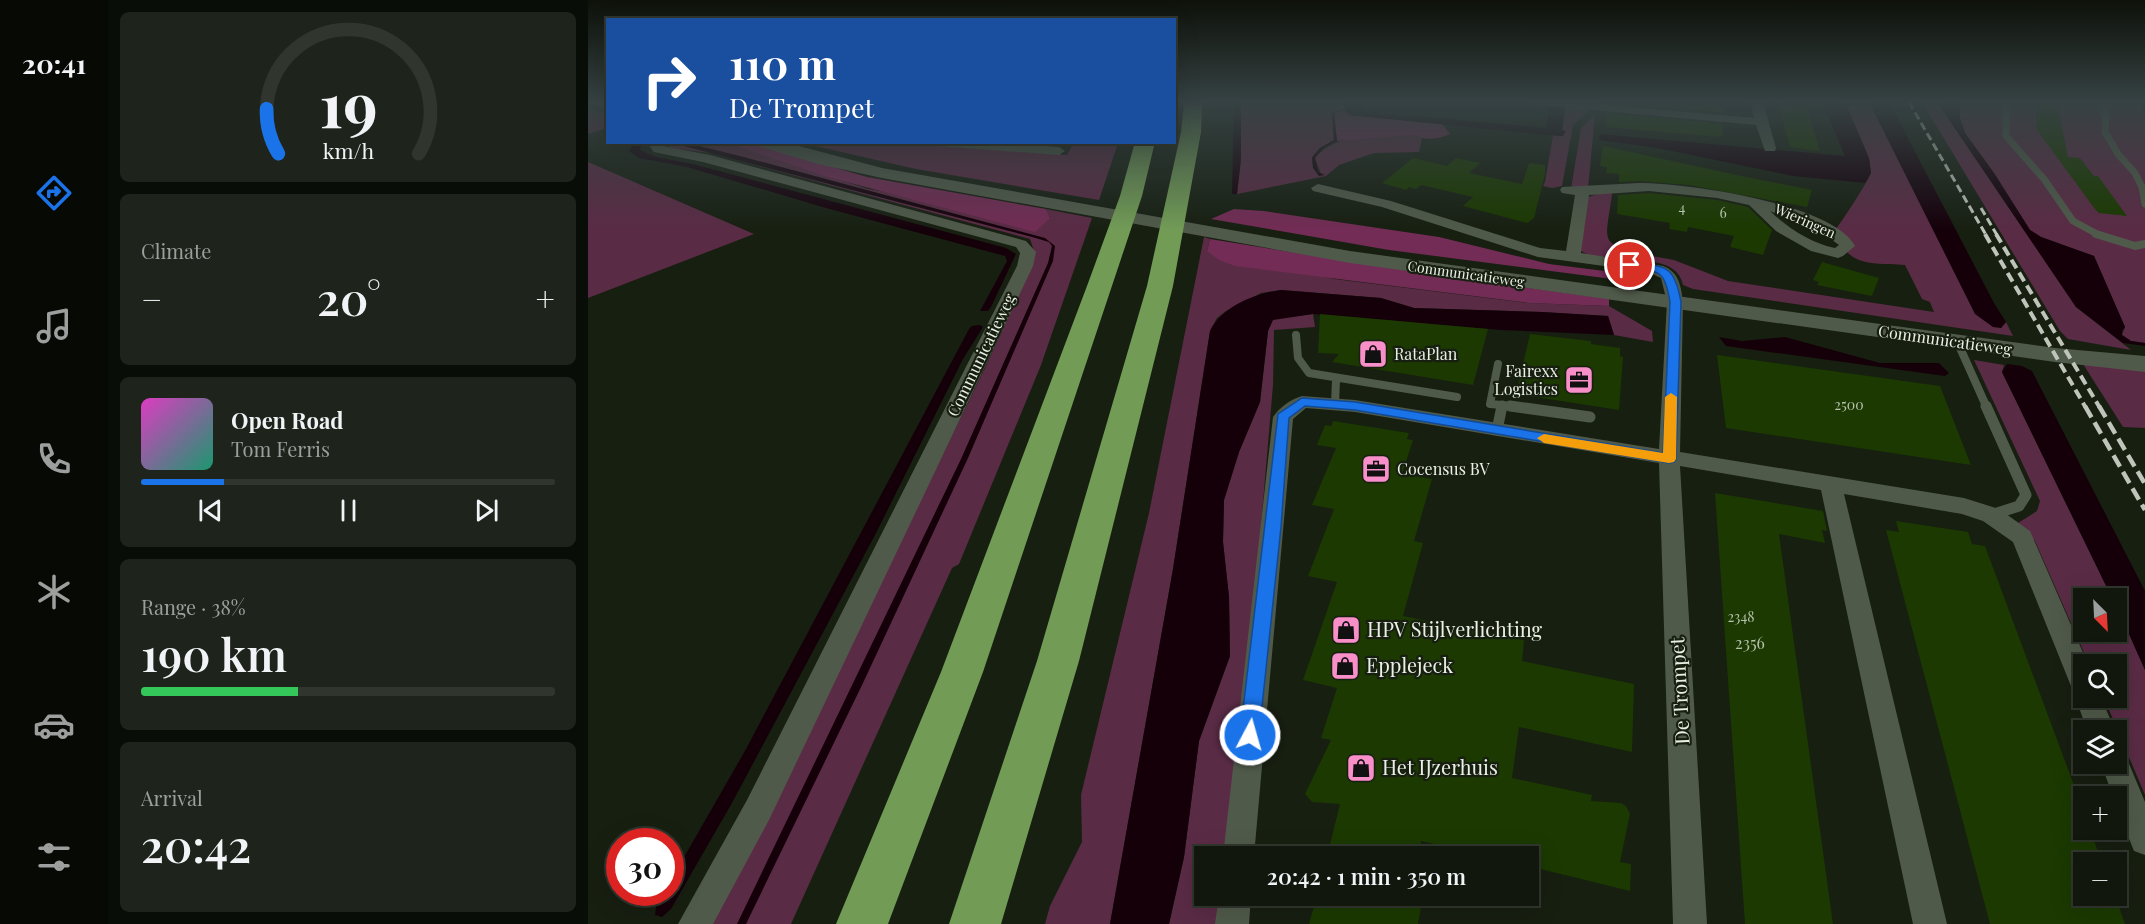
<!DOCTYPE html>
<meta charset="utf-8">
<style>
:root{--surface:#11170d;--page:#1e241b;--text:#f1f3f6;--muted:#9c9f9d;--line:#30362e;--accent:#1a73e8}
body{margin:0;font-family:"Playfair Display",serif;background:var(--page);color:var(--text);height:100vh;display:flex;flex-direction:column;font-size:22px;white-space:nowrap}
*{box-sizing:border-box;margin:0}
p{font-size:20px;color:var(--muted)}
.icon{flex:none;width:33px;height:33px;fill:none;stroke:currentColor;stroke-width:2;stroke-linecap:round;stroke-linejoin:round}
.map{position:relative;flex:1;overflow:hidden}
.sheet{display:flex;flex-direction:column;gap:12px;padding:12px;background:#090d07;width:480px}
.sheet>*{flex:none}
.top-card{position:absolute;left:18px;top:18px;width:570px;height:126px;border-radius:0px;box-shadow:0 6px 24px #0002,0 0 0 2px var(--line);background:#1a4fa0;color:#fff;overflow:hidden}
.needle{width:39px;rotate:156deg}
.buttons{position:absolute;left:1485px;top:588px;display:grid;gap:12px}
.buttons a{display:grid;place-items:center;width:54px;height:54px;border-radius:0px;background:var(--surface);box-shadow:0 6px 24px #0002,0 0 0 2px var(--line);font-size:30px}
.speed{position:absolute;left:18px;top:828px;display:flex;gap:12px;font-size:30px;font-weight:700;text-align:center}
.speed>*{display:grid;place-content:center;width:78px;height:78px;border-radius:50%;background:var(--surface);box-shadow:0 6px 24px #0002,0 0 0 2px var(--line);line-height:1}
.speed .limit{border:9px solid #d22;background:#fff;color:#111}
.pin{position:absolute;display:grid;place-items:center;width:51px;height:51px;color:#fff;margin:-26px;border:3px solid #fff;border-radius:50%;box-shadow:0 2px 6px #0007}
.me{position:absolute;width:66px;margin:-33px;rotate:6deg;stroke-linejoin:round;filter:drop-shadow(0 0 4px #0008)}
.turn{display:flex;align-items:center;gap:21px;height:126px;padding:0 24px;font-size:27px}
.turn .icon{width:78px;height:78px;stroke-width:2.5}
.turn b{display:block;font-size:42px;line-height:51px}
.big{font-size:45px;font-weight:600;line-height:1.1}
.sheet .widget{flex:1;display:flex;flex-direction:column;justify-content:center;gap:9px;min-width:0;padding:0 21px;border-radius:9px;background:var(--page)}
.sheet .dial{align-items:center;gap:0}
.dial svg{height:156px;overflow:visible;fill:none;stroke:var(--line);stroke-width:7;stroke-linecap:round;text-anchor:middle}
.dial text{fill:var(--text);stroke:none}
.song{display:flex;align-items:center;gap:18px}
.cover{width:72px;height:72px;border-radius:9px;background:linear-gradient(135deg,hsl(310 70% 55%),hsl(160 70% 35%))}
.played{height:6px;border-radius:3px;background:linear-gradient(90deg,var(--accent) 20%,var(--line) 20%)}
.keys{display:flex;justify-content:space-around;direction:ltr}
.heat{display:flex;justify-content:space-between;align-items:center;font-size:33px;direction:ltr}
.charge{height:9px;border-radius:4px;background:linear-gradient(90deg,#34c759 38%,var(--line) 0)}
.trip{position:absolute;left:606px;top:846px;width:345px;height:60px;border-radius:0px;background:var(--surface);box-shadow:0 6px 24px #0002,0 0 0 2px var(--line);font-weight:600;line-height:60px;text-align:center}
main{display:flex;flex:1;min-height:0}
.tabs{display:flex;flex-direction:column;width:108px;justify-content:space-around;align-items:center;background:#070905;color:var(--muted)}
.tabs .icon{width:42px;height:42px}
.tabs .selected{color:var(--accent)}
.tabs b{font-size:27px;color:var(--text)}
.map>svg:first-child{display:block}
.green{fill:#5a2b45}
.forest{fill:#732c55}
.water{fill:#15000a}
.building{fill:#1b3900}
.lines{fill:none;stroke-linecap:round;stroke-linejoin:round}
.lane-far2{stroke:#505a4a;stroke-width:7}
.lane-far1{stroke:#505a4a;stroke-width:8}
.lane{stroke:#505a4a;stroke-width:11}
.street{fill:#505a4a;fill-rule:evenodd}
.secondary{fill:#505a4a;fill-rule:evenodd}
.highway{fill:#729c56;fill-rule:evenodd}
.rail-far2{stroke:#bfc5bb;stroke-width:3;stroke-dasharray:8 4;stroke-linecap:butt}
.rail-far1{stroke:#bfc5bb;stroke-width:4;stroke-dasharray:10 5;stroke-linecap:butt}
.rail{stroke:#bfc5bb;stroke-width:4.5;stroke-dasharray:13 6;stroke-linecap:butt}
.route{fill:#1a73e8;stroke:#114b97;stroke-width:1.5}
.slow{fill:#f59e0b}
.labels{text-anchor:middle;stroke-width:4.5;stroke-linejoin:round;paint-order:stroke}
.number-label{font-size:14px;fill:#b6c2ac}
.far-street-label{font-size:14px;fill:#eaf0e6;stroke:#171f11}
.street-label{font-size:16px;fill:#eaf0e6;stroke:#171f11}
.poi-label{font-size:16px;fill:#eaf0e6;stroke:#171f11;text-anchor:start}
.near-number-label{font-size:16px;fill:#b6c2ac}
.near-poi-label{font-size:20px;fill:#eaf0e6;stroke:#171f11;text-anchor:start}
.near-street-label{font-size:20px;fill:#eaf0e6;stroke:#171f11}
</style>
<main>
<nav class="tabs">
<b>20:41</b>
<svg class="icon selected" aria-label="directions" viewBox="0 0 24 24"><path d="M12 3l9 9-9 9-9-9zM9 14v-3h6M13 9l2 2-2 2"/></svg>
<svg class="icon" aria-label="music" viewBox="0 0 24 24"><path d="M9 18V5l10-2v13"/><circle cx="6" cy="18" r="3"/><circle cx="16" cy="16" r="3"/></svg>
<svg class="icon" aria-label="phone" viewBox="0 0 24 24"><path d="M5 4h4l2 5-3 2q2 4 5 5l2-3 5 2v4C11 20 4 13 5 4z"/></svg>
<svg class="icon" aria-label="climate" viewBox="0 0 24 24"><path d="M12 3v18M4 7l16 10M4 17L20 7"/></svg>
<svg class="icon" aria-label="car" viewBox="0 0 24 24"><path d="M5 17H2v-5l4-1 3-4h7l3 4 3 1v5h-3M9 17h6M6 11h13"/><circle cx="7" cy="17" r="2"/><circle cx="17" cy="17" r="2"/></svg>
<svg class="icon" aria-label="filters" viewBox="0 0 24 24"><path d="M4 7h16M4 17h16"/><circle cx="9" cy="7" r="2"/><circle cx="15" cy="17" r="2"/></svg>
</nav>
<section class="sheet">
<div class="widget dial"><svg viewBox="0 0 100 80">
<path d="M14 69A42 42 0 1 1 86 69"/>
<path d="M14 69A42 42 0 0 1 8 46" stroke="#1a73e8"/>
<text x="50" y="56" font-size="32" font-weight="700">19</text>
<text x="50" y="72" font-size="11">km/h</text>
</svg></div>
<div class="widget"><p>Climate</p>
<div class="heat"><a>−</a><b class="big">20°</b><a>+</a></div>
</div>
<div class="widget">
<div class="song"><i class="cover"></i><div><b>Open Road</b><p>Tom Ferris</p></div></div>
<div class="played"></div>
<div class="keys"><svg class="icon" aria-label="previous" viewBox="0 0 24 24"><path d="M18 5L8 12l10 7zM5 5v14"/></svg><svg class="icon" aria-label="pause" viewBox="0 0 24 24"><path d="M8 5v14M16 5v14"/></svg><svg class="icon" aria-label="next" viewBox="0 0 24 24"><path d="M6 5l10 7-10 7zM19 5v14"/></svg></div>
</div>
<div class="widget"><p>Range · 38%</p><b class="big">190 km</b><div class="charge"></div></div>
<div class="widget"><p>Arrival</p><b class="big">20:42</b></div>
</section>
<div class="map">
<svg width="1557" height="924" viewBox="0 0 1557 924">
<rect width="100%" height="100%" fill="#171f11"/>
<path class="green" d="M653 102H755L757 109 744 113 746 140 732 148 724 157 725 168 733 174 727 158C750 131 792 137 824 135L834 138 831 152 786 153 751 165 738 176 649 194 653 159Z
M1257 102H1282L1413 328 1418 322 1425 336 1105 289 1095 285C1088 247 1019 268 993 251L1000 197 1020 191 1024 194C1018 242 1008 247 1062 250L1059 255 1086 260 1140 281 1346 312 1342 302 1334 299 1317 265C1298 263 1272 267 1258 251 1253 245 1250 236 1247 230 1251 226 1281 180 1283 173L1281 158Z
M1334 102H1349L1488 307 1543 350 1480 339 1472 331Z
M1372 102H1551L1557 115V343L1543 341 1534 335 1537 327 1506 256 1453 237 1442 230 1406 173 1377 133 1372 118Z
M977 107 997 108 1001 111 985 125 974 186 964 188 955 186 957 182 965 135 975 136 977 131H974Z
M0 108 19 114V128L0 134Z
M1007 115 1000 188 983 189 993 128Z
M79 143H139L280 189 462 218 458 209 504 218 453 365 371 564 364 568 203 924H120L182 810 398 366 430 296 446 251 442 239 123 153 83 148 79 145Z
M214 143H306L479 155 484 146 438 143H530L511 200 328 169Z
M0 162 166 234 0 298Z
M616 237 622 239 619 251 746 279 941 303 1021 306 1064 331 1065 342 1026 335 1020 316 954 312 826 308 793 298 693 290 673 293 638 311 629 318 622 331 585 569 522 924H457L462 906 494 842 493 795 561 513Z
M725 314 727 327 686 330 685 385 664 632 640 856H616V896H636L633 924H581L596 857 611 741 642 656 641 597 635 542 636 500 651 452 672 402 680 331 685 319Z
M1386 360 1416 365 1414 372 1524 598H1496V632H1528L1529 607 1557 670V795L1516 698H1528V664H1501L1447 541 1430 523 1449 511 1452 501Z
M1495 364 1557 371V428L1535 427Z"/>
<path class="forest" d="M756 110 762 115 854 124 862 134C849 140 838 140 824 135L749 141 746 113Z
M139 143H163L279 177 458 209 462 218 447 232 240 177Z
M646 209 676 211 851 237 961 264 1056 276 1061 282H1047L801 250 623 219Z
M622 239 833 273 1021 299V306L941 303 647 266 631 260 619 251Z"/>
<path class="water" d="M646 102H653V159L649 194H644Z
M755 102H773L776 111 958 128 962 106 977 107 974 130 978 131 975 136 958 135 762 115 756 110 746 113 749 141 735 148 727 158 730 172 737 175 731 176 725 168 724 158 732 148 746 140 744 113 757 109Z
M1234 102H1257L1281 158 1283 173 1277 183 1205 176 1069 148 1011 140 1012 134 1257 156Z
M1281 102H1301L1406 303 1418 322 1413 328 1405 327 1387 314Z
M1349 102H1372V118L1377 133 1406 173 1442 230 1453 237 1506 256 1537 327 1534 331V335L1543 341 1557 343V346L1535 343 1488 307Z
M46 143H54L52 150 68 157 105 164 418 248 428 254 403 307 400 311H392L419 261 417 256 238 208 99 167 51 158 41 151Z
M84 143H99L156 157 457 238 467 246 465 261 380 458 275 683 158 924H149L373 459 460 263 464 246 461 242 444 237Z
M693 290 793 298 826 308 954 312 1020 316 1026 335 913 330 725 314 685 320 680 331 672 402 651 452 636 500 635 542 641 597 642 656 611 741 596 857 581 924H522L585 569 622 331C635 306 666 294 693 290Z
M392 325 395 327 375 359 287 535 144 803 83 909 74 917 67 915 69 902 75 893 82 892 83 880 158 749 381 329 384 326Z
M1131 337 1154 341 1197 337 1292 363H1351L1361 373 1357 376 1138 346Z
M1419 364 1434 366 1444 371 1557 591V670L1529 607 1528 598H1524L1414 372Z"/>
<path class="building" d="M1020 102 1120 103 1135 106 1136 113Z
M1191 104 1218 107 1232 151 1202 147Z
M1447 104 1470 107 1480 157 1492 158 1506 176H1510L1539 216 1511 213 1507 209 1449 130Z
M1018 113 1135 124 1134 137 1018 127Z
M1015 146 1158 177 1224 190 1219 207 1101 185 1051 181 1031 182V174L1018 173 1019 167 1012 166Z
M825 158 859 166 868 158 892 163 881 173 934 184 941 163 957 165V174L946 218 939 223 875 206 885 197 833 185 828 189 821 187 818 190 794 183Z
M1061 193 1129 200 1160 207 1184 230 1175 255 1142 247 1146 236 1100 227 1099 232 1081 229 1082 223 1029 214 1030 195Z
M1234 262 1291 278 1284 296 1229 285 1231 282 1225 280Z
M732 314 900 329 885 385 744 362 751 354 730 353Z
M942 334 1003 341V344L1032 348V356L1035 357 1031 410 928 394Z
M1129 355 1352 386 1383 465 1138 428Z
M745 421 821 433 819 439 825 440 814 474 844 479 826 541 835 543 815 616 936 640 934 661 1046 684 1044 752 931 727 924 778 1004 795 1003 801 1033 803 1038 806 1042 814 1032 862 1043 864 1042 891 940 866V856H898L833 841 831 856H739L752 804 724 802 717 794 743 740 733 738 749 688 715 680 749 582 720 576 746 509 724 505 748 448 729 445 737 425 743 426Z
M1127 493 1235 511 1239 531 1234 530 1237 543 1191 534 1245 924H1157Z
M1308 521 1380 532 1384 544 1397 546 1496 812V830H1502L1514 862H1496V896H1527L1537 924H1402L1298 530 1311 532Z
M729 896H835L830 924H721Z"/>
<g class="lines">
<path class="lane-far2" d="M1418 102V136L1456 179 1485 221 1511 235
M1509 102 1518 116 1517 132 1530 154 1547 173 1554 187 1557 204"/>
<path class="lane-far1" d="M1508 234 1547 246 1557 244
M708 335 710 358 721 373 869 397
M1369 341 1399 408
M910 364 902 404 914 405
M747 405 748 379
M913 408 914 405 933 408"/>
<path class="lane" d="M922 406 1002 417
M1398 406 1438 495 1431 506 1403 515
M909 430 914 406"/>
<path class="street" d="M945 102H986L1166 118 1163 102H1175L1188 148 1187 151H1177L1168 125 951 105Z
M63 142H76L75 146 122 155 438 241 448 252 445 266 181 820 125 924H90L159 800 429 266 432 253 428 247 115 162 66 152 62 147Z
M342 142H407L471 147 477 151 471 155 348 146Z
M1051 183C1097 183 1244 203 1267 246L1255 256 1250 258 1223 251 1188 231 1161 205 1129 198 1061 191 1001 195 993 253 1075 266C1091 272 1093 286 1095 302L1092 452 1376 498 1411 509 1442 531 1500 664H1496V698H1513L1527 730H1499L1487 696 1425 542 1395 521 1374 514 1256 494 1359 924H1325L1233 490 1092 466 1119 924H1085L1071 463 767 412 718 408 705 419 666 856H635L685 417C691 408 703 399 714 396L767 400 1071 449 1079 302 1073 278 1060 272 950 257 794 207 725 191 723 188 730 184 803 201 952 248 978 251 987 195 974 193 972 190 974 187ZM1182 211 1233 232 1251 245 1247 248C1223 243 1200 228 1182 211Z
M1528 751 1537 754 1557 802V855L1546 851 1528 806V796H1525L1513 764H1528Z
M631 896H663L661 924H627Z"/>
<path class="secondary" d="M4 102H20V108L6 105Z
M986 102H1002V105L994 110 988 108Z
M168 142H196L294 168 762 251 1467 348 1557 356V372L1467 362 762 263 294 178 230 164 170 146Z"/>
<path class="highway" d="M596 102H614L613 132 585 286 491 661 413 924H361L449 661 559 286 593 132Z
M547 142H567L554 196 395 672 300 924H248L353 672 499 286 532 196Z"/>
<path class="rail-far2" d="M1321 102 1398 235
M1393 208 1409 235"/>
<path class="rail-far1" d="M1397 234 1498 408
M1408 234 1512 408"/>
<path class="rail" d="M1497 406 1557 510
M1511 406 1557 484"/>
</g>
<linearGradient id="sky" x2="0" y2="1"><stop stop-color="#0d1109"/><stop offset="0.44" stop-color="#364243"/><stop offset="1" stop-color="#364243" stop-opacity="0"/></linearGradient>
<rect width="1557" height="231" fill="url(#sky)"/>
<path class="route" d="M1042 262C1077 267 1086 263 1093 302L1088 459 1086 462 1081 463 767 410 717 406 701 418 693 527 671 735 668 741 662 744 655 741 652 735 690 414 714 398 767 402 1075 453 1082 302C1076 265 1070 274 1038 267L1037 265Z"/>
<path class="slow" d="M1083 393 1089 397 1088 459 1086 462 1081 463 956 443 949 438 956 434 1075 453 1077 397Z"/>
<defs>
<g id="shop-square" transform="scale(1.5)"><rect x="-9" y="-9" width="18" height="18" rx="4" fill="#f98fc9" stroke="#171f11"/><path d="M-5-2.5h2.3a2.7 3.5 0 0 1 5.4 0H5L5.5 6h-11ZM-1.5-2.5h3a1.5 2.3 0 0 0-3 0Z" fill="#111"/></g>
<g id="office-square" transform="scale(1.5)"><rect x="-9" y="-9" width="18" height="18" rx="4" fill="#f98fc9" stroke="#171f11"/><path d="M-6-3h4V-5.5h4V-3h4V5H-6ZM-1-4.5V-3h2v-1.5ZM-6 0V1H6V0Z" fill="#111"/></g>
</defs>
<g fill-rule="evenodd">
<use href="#shop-square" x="785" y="354"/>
<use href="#office-square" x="991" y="380"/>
<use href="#office-square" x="788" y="469"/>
<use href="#shop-square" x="758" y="630"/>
<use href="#shop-square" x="757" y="666"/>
<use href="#shop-square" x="773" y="768"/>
</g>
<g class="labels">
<g class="number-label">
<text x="1094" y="213">4</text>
<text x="1135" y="218">6</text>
<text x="1261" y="410">2500</text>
<text x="1153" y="622">2348</text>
</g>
<g class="far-street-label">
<text transform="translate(1217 221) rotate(24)" y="5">Wieringen</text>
<text transform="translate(878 274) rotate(8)" y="5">Communicatieweg</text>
</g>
<g class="street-label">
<text transform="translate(1357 340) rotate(8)" y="6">Communicatieweg</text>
<text transform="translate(393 355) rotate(-64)" y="6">Communicatieweg</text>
</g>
<g class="poi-label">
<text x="806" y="360">RataPlan</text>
<text x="970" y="377" text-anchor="end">Fairexx<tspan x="970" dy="18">Logistics</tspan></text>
<text x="809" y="475">Cocensus BV</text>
</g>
<g class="near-number-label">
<text x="1162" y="649">2356</text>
</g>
<g class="near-poi-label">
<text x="779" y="637">HPV Stijlverlichting</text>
<text x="778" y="673">Epplejeck</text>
<text x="794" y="775">Het IJzerhuis</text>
</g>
<g class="near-street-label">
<text transform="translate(1092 691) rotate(-93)" y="7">De Trompet</text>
</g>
</g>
</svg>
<div class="buttons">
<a><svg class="needle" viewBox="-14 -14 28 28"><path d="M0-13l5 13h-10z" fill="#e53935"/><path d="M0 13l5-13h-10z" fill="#9c9f9d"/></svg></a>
<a><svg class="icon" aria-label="search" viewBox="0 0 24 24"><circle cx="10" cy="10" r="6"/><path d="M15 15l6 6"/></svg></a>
<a><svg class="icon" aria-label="layers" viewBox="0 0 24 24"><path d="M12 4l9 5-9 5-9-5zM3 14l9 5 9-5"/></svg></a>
<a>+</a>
<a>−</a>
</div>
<div class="speed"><div class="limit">30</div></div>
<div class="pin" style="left:1042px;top:265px;background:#d93025"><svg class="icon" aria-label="arrive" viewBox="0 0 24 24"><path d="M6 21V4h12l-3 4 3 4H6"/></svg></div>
<svg class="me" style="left:662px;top:735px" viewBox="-20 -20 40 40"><circle r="17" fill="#1a73e8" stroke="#fff" stroke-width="3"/><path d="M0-11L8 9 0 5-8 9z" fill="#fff"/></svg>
<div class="trip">20:42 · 1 min · 350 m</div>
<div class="top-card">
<div class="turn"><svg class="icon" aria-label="right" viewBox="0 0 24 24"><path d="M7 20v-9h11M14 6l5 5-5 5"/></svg><div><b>110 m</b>De Trompet</div></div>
</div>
</div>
</main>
